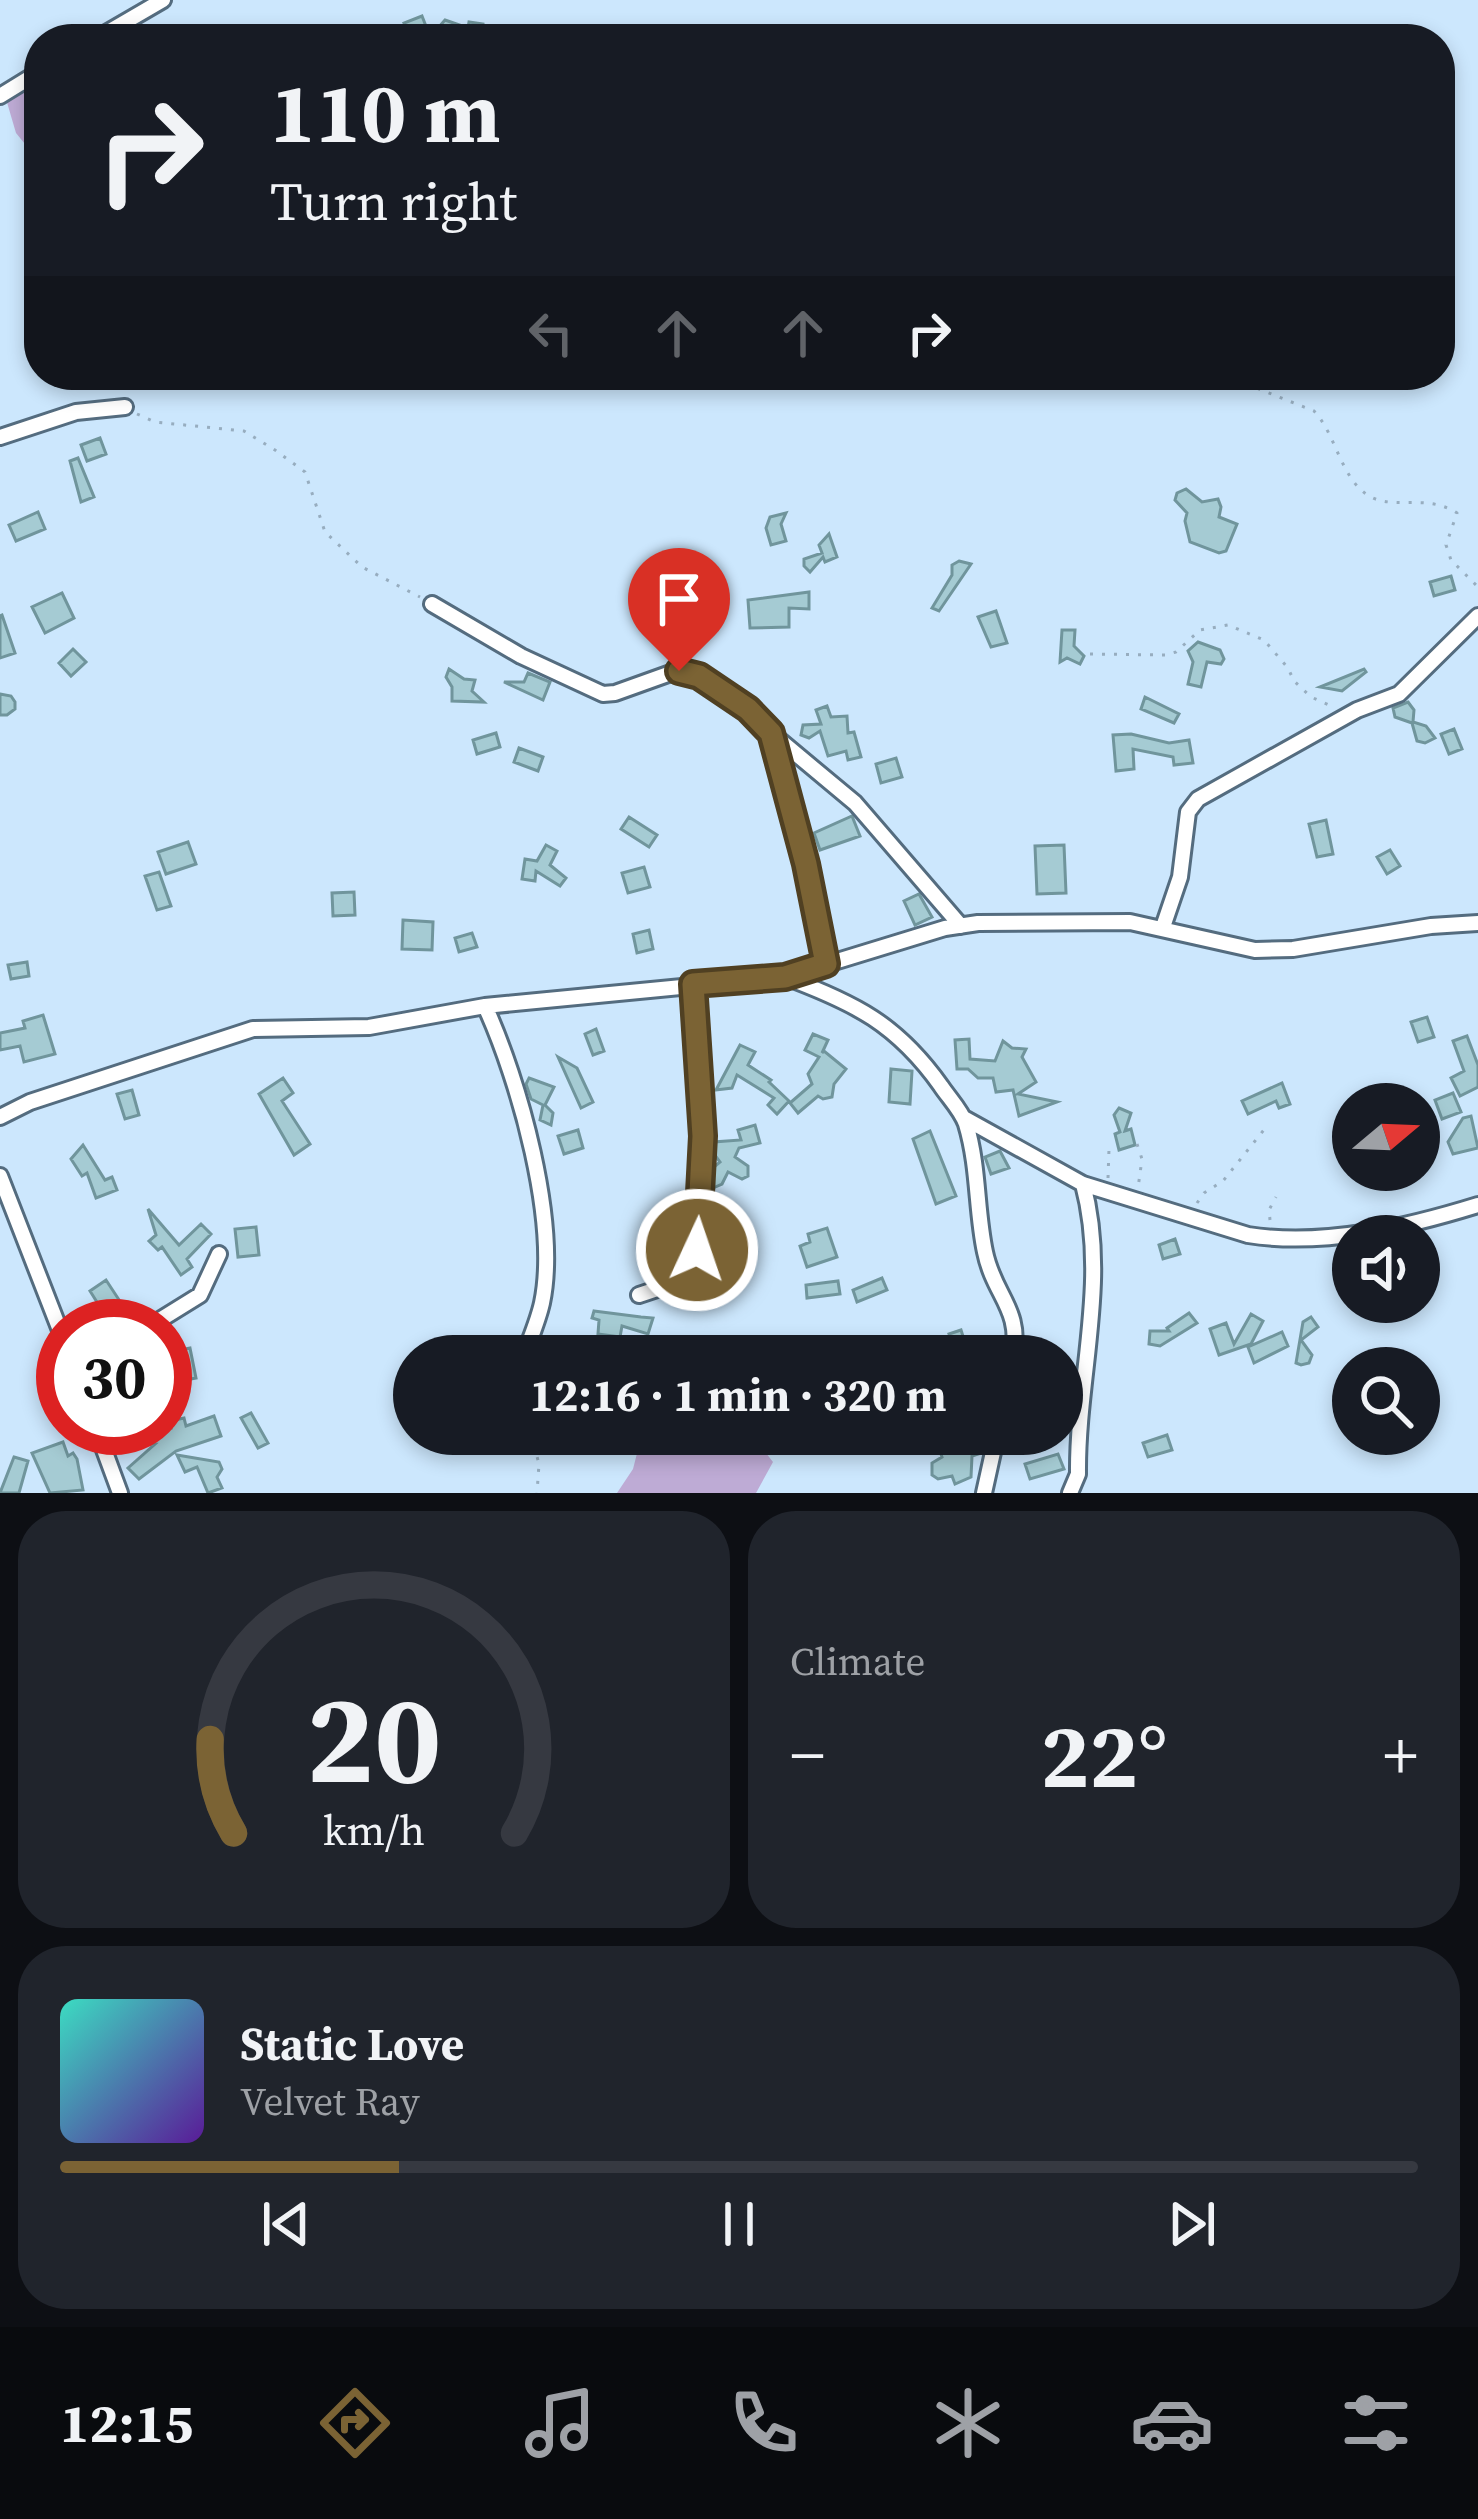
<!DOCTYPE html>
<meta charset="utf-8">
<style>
:root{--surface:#171b24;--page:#20242c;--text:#f1f3f6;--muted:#9ea1a6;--line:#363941;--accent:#7b6334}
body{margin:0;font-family:"Source Serif 4",serif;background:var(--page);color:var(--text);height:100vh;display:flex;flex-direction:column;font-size:45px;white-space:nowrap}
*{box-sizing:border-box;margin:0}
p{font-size:39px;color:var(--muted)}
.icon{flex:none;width:66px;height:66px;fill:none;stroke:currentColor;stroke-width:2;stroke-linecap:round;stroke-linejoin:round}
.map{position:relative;height:1493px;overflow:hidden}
.sheet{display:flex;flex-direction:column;gap:18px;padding:18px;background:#0d0f14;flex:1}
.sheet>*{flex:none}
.guide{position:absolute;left:24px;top:24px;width:1431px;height:366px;border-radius:48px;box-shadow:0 6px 18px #0003;background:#171b24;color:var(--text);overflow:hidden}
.needle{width:78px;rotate:71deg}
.controls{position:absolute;left:1332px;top:1083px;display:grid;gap:24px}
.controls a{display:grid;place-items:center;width:108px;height:108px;border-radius:50%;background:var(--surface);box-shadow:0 6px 18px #0003;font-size:60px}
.speed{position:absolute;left:36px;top:1299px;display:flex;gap:24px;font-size:60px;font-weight:700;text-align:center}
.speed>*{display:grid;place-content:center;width:156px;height:156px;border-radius:50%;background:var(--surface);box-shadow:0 6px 18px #0003;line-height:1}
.speed .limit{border:18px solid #d22;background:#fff;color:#111}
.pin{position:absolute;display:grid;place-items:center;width:102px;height:102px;color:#fff;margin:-123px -51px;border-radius:50% 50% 50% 0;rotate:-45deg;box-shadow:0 0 12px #0007}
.pin .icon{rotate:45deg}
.me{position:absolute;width:132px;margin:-66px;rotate:3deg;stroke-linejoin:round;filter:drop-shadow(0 0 9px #0008)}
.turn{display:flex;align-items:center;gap:42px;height:252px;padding:0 48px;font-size:54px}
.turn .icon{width:156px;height:156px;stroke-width:2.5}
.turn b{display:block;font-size:84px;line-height:102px}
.lanes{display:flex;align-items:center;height:114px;padding:0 48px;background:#0003;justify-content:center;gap:60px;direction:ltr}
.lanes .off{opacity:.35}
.big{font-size:90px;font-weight:700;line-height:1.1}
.sheet .widget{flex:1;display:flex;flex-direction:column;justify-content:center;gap:18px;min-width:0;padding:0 42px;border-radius:48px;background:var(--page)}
.sheet .dial{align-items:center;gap:0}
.dial svg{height:312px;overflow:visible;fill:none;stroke:var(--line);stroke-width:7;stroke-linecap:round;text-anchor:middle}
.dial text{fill:var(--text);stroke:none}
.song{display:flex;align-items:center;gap:36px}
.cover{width:144px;height:144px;border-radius:18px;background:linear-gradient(135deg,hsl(170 70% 55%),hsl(270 70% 35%))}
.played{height:12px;border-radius:6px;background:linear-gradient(90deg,var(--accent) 25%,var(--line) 25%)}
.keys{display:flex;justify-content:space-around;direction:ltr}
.heat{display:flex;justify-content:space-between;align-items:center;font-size:66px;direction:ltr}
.sheet .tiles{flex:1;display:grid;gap:18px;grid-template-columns:1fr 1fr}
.widget:last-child{grid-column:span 2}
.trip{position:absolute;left:393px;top:1335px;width:690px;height:120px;border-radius:60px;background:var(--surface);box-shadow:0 6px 18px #0003;font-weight:700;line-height:120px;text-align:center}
.tab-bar{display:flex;height:192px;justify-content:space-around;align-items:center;background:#090b0e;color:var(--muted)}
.tab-bar .icon{width:84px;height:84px}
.tab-bar .active{color:var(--accent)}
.tab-bar b{font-size:54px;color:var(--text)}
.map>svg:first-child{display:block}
.green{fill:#beabd5}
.building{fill:#a5cbd3;stroke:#70959c;stroke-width:3}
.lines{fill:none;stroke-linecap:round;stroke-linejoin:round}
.street-casing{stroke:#546c7f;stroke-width:20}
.path{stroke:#97adbf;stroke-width:3;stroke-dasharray:3 9;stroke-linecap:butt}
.street{stroke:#fff;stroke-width:14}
.route-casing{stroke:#504022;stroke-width:30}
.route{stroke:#7b6334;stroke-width:21}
</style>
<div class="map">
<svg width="1478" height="1493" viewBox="0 0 1478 1493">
<rect width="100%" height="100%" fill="#cce7fd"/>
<path class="green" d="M39 77V160H38L16 133 6 99Z
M642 1434H751L773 1462 756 1493H617L633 1469Z"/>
<path class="building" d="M422 16 431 39H411L404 23Z
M445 20 468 28 469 22 483 24 482 39H467L468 28 431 36Z
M100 438 106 454 87 461 81 445Z
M78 458 94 497 81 502 70 461Z
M1186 489 1202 502 1218 499 1221 507 1219 517 1237 524 1226 551 1219 553 1190 542 1185 521 1187 513 1175 500 1177 493Z
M38 512 45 529 16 541 9 525Z
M786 513 781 524 786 541 771 545 766 528 770 517Z
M829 534 837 557 825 562 823 557 810 572 804 566V559L822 553 819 545Z
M959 561 971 564 939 611 932 608 952 575V565Z
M1451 576 1455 590 1434 596 1430 582Z
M809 592V609L789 608V627L750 628 748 600Z
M62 593 74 618 45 633 32 607Z
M996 611 1007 643 991 647 978 617Z
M2 615 15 653 0 658V616Z
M1062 630H1075L1074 646 1084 656 1080 664 1067 658 1060 662Z
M1198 642 1220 650 1224 659 1221 664 1207 662 1201 687 1188 684 1193 662 1188 651Z
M73 649 86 662 71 676 59 663Z
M449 669 464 679 475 680 472 691 484 702 452 701V687L446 677Z
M1364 669 1366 672 1342 691 1320 687Z
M528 673 550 682 543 700 504 682H524Z
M0 694 11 696 15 702V709L7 715H0Z
M1145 697 1179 714 1174 723 1141 709Z
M1408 702 1414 710 1413 722 1426 726 1435 738 1425 743 1417 741 1412 723 1395 717 1393 708Z
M827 706 831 717 847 716 848 733 854 732 861 757 848 760 846 751 828 756 820 731 809 738 801 735 803 725 821 724 816 710Z
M1454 729 1462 749 1449 754 1441 734Z
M496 733 500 747 477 754 473 740Z
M1131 734 1169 743 1189 740 1193 763 1174 765 1173 757 1133 749 1134 769 1116 771 1113 735Z
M519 748 543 757 538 771 514 762Z
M896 758 902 777 881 783 876 764Z
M852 816 860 836 820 850 814 833Z
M629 817 657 835 649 847 621 829Z
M1326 820 1333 854 1317 857 1309 824Z
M188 842 196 864 166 874 158 852Z
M546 845 557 851 550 865 566 878 560 886 536 871 535 881 522 879 525 859 537 861Z
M1064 845 1066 893 1037 894 1035 846Z
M1390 850 1400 866 1387 874 1377 857Z
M644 867 650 887 628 893 622 873Z
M159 872 171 906 157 910 145 876Z
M354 892 355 915 333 916 332 893Z
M919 894 932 917 915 925 904 901Z
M403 920 433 922 432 950 402 949Z
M649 930 653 949 637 953 633 934Z
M472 933 477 947 459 952 455 938Z
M27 962 29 976 11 979 8 965Z
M43 1015 55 1054 24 1062 20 1046 0 1050V1033L25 1028 23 1021Z
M1427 1017 1434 1037 1418 1042 1411 1022Z
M596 1029 604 1051 593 1055 585 1034Z
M813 1034 828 1040 822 1053 824 1051 846 1069 834 1084 832 1097 823 1099 818 1096 798 1113 790 1103 812 1084 808 1074 819 1057 805 1050Z
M1467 1036 1478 1065V1087L1460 1096 1451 1078 1464 1071 1453 1041Z
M969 1039 970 1059 995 1061 1003 1041 1012 1048 1026 1049 1022 1057 1036 1082 1018 1094 1057 1102 1019 1116 1013 1090 996 1092 993 1078H978L968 1069H957L955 1040Z
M740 1045 755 1052 748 1065 771 1080 769 1082 789 1101 777 1114 768 1105 774 1098 737 1075 732 1088 716 1090Z
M558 1057 577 1068 593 1102 581 1108Z
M891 1069 912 1071 910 1104 889 1102Z
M283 1078 293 1093 282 1101 310 1144 294 1155 259 1094Z
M529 1078 554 1087 545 1105 553 1113 551 1125 540 1120 543 1105 531 1099 526 1084Z
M1282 1083 1290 1104 1279 1108 1276 1101 1248 1114 1242 1101Z
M132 1090 139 1115 125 1119 117 1094Z
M1453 1093 1461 1112 1442 1119 1435 1100Z
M1119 1108 1131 1113 1125 1131 1131 1129 1135 1145 1119 1150 1115 1134 1120 1132 1114 1115Z
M1471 1116 1478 1148 1453 1154 1448 1142 1463 1118Z
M755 1125 760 1143 739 1148 735 1157 748 1166V1176L742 1179 728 1172 722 1184 713 1188 714 1167 720 1162 714 1154V1142L741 1140 738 1130Z
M578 1130 583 1148 564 1154 558 1136Z
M930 1131 956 1196 936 1204 913 1139Z
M83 1145 105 1180 112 1177 117 1190 96 1198 87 1173 82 1176 71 1159Z
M1000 1151 1009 1168 991 1174 985 1157Z
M148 1209 179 1245 201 1224 211 1234 187 1259 192 1267 181 1275 162 1247 158 1250 149 1241 156 1235Z
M256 1227 259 1255 238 1257 235 1229Z
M827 1228 837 1257 807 1267 800 1246 810 1242 808 1234Z
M1175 1239 1180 1254 1163 1259 1159 1245Z
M882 1278 887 1290 857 1302 853 1290Z
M106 1280 125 1309 138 1326H112L90 1291Z
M838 1281 840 1294 807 1298 806 1285Z
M594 1311 641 1317 653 1318 648 1334 622 1326 620 1337 598 1334 599 1320 592 1318Z
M1189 1313 1197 1323 1160 1346 1149 1344 1150 1331H1169L1167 1328Z
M1251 1314 1263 1321 1251 1344 1219 1355 1210 1329 1226 1323 1234 1344Z
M1311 1317 1318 1327 1301 1340 1312 1355 1309 1363 1301 1365 1296 1363 1303 1322Z
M961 1330 968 1352 957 1356 949 1334Z
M1282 1332 1288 1346 1254 1363 1248 1347Z
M190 1348 196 1378 175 1382 170 1352Z
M251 1413 268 1443 258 1448 241 1418Z
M214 1416 221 1436 176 1451 139 1479 128 1468 155 1444 136 1443 137 1428H171L170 1421 184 1418 186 1426Z
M934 1434H948L952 1446 985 1437 981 1453 972 1456 971 1477 955 1484 952 1476 938 1479 932 1475V1463L942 1457Z
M1167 1435 1172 1450 1148 1457 1143 1443Z
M63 1442 68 1456 73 1453 77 1459 83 1490 50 1493 32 1453Z
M1058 1454 1064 1469 1030 1479 1025 1464Z
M177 1455 219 1462 222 1469 217 1477 222 1488 208 1493 197 1467 185 1472Z
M14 1457 28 1461 19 1493H0Z"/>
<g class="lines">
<g class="street-casing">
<path id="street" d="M96 39 163 0
M0 96 39 72
M0 437 76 412 125 407
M432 604 521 656 603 694 615 693 668 674 687 672 749 708 771 733 855 803 961 926
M771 733 805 864 826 964
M1163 927 1180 877 1188 812 1198 799 1357 710 1399 694 1478 616
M785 977C855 1003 897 1024 941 1086 949 1098 961 1110 966 1124 979 1167 976 1210 985 1252 994 1296 1022 1309 1013 1356
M485 1006C519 1080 559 1222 542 1303 538 1321 530 1339 524 1356
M0 1117 30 1102 253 1029 369 1027 485 1006 785 977 945 928 978 923 1130 922 1255 950 1293 949 1431 926 1478 923
M964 1118 1083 1184 1248 1235C1323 1247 1407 1227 1478 1205
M0 1176 63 1338
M639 1295 684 1280C716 1229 699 1048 693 984
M150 1326 200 1295 219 1254
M96 1428 120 1493
M984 1493 997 1434
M1070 1493 1078 1474C1077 1376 1109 1281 1083 1184"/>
</g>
<path class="path" d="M1224 375 1314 411C1337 435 1341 483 1373 498 1398 509 1427 494 1457 513L1446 545 1451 560 1478 587
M137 414 155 422 244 431 275 450 305 472 325 532 362 567 420 597
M1090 654 1165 655 1176 652 1200 630 1228 625 1264 640 1288 668 1294 681 1311 697 1331 706
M1137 1144 1142 1159 1138 1188
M1108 1178 1109 1149
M1197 1203 1204 1193 1223 1181 1267 1126
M1270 1220 1269 1210 1276 1197
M531 1434 539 1464 537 1493"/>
<use href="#street" class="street"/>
</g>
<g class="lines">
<g class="route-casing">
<path id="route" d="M679 671 699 676 748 709 771 733 806 864 826 964 785 977 693 984 703 1136 697 1250"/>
</g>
<use href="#route" class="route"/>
</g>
</svg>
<div class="controls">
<a><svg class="needle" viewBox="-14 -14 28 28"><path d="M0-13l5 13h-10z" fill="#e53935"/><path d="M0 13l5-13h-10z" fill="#9ea1a6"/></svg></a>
<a><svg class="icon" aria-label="sound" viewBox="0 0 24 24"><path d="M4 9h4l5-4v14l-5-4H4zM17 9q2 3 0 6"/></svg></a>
<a><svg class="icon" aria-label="search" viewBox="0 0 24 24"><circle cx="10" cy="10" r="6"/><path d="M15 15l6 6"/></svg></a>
</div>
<div class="speed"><div class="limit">30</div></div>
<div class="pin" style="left:679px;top:671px;background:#d93025"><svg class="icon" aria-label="arrive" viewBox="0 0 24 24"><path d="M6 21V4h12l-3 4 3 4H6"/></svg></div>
<svg class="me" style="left:697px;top:1250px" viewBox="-20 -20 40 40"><circle r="17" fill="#7b6334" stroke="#fff" stroke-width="3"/><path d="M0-11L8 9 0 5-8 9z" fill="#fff"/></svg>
<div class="trip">12:16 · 1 min · 320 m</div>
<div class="guide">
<div class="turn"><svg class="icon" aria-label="right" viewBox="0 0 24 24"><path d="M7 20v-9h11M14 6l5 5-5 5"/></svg><div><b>110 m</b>Turn right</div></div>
<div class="lanes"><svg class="icon off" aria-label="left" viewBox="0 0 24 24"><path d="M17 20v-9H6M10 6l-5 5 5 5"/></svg><svg class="icon off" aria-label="ahead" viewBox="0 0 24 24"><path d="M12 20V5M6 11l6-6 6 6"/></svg><svg class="icon off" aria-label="ahead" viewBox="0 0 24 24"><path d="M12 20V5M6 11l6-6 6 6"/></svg><svg class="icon" aria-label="right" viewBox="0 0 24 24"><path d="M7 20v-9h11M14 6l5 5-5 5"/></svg></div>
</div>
</div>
<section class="sheet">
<div class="tiles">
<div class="widget dial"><svg viewBox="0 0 100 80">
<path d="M14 69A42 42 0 1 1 86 69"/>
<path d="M14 69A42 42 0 0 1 8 45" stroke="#7b6334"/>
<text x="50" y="56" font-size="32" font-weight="700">20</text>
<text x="50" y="72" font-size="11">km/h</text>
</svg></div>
<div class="widget"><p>Climate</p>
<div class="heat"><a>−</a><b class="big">22°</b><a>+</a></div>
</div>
<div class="widget">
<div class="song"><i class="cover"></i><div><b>Static Love</b><p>Velvet Ray</p></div></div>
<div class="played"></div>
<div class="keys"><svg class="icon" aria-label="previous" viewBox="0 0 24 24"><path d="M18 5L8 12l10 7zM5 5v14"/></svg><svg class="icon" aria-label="pause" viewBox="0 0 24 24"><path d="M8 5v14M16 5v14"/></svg><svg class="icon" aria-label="next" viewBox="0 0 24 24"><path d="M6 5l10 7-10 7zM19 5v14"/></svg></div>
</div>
</div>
</section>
<nav class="tab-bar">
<b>12:15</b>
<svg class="icon active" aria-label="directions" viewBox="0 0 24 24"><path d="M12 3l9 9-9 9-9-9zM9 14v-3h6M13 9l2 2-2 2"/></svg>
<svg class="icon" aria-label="music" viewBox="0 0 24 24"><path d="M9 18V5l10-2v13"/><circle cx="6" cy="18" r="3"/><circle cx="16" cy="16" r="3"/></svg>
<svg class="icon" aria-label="phone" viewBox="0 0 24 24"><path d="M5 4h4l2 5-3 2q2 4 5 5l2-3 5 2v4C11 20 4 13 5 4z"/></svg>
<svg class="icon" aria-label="climate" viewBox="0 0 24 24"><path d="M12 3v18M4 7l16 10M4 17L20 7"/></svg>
<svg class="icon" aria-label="car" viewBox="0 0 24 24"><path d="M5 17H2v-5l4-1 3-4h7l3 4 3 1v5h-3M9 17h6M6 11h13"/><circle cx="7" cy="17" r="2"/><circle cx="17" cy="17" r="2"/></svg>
<svg class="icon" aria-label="filters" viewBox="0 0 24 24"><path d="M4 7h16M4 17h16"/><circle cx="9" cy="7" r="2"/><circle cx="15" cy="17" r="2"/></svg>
</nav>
